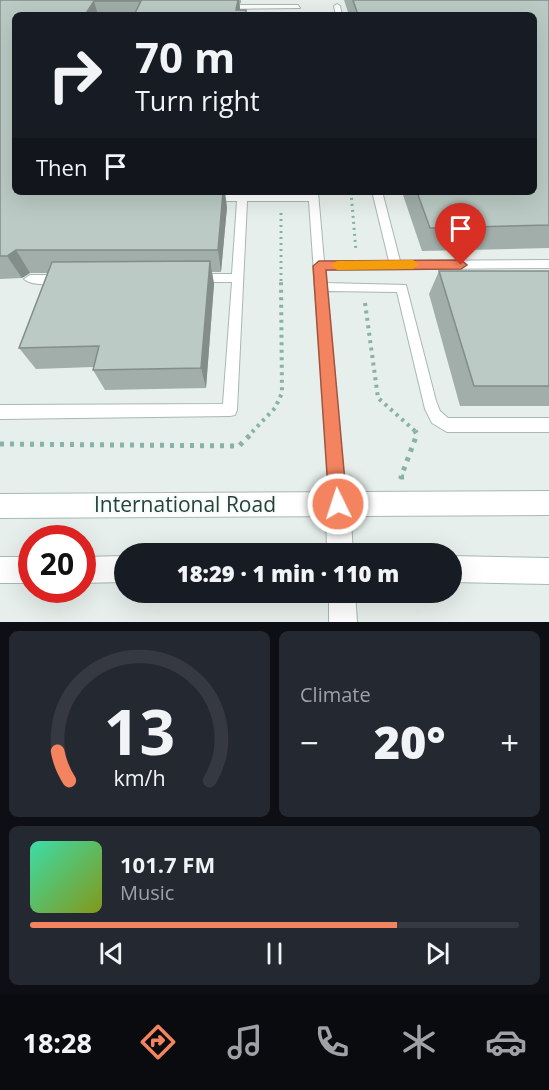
<!DOCTYPE html>
<meta charset="utf-8">
<style>
:root{--surface:#171b24;--page:#242831;--text:#f1f3f6;--muted:#9ea1a6;--line:#363941;--accent:#f4845f}
body{margin:0;font-family:"Open Sans",sans-serif;background:var(--page);color:var(--text);height:100vh;display:flex;flex-direction:column;font-size:22px;white-space:nowrap}
*{box-sizing:border-box;margin:0}
p{font-size:20px;color:var(--muted)}
.icon{flex:none;width:33px;height:33px;fill:none;stroke:currentColor;stroke-width:2;stroke-linecap:round;stroke-linejoin:round}
.map{position:relative;height:622px;overflow:hidden}
.sheet{display:flex;flex-direction:column;gap:9px;padding:9px;background:#0d0f14;flex:1}
.sheet>*{flex:none}
.banner{position:absolute;left:12px;top:12px;width:525px;height:183px;border-radius:9px;box-shadow:0 6px 24px #0002;background:#171b24;color:var(--text);overflow:hidden}
.speed{position:absolute;left:18px;top:525px;display:flex;gap:12px;font-size:30px;font-weight:700;text-align:center}
.speed>*{display:grid;place-content:center;width:78px;height:78px;border-radius:50%;background:var(--surface);box-shadow:0 6px 24px #0002;line-height:1}
.speed .limit{border:9px solid #d22;background:#fff;color:#111}
.pin{position:absolute;display:grid;place-items:center;width:51px;height:51px;color:#fff;margin:-62px -26px;border-radius:50% 50% 50% 0;rotate:-45deg;box-shadow:0 0 6px #0007}
.pin .icon{rotate:45deg}
.me{position:absolute;width:66px;margin:-33px;rotate:356deg;stroke-linejoin:round;filter:drop-shadow(0 0 4px #0008)}
.turn{display:flex;align-items:center;gap:21px;height:126px;padding:0 24px;font-size:27px}
.turn .icon{width:78px;height:78px;stroke-width:2.5}
.turn b{display:block;font-size:42px;line-height:51px}
.then{display:flex;align-items:center;height:57px;padding:0 24px;background:#0003;gap:12px;font-size:22px}
.big{font-size:45px;font-weight:800;line-height:1.1}
.sheet .tile{flex:1;display:flex;flex-direction:column;justify-content:center;gap:9px;min-width:0;padding:0 21px;border-radius:9px;background:var(--page)}
.sheet .dial{align-items:center;gap:0}
.dial svg{height:156px;overflow:visible;fill:none;stroke:var(--line);stroke-width:7;stroke-linecap:round;text-anchor:middle}
.dial text{fill:var(--text);stroke:none}
.song{display:flex;align-items:center;gap:18px}
.cover{width:72px;height:72px;border-radius:9px;background:linear-gradient(135deg,hsl(160 70% 55%),hsl(70 70% 35%))}
.played{height:6px;border-radius:3px;background:linear-gradient(90deg,var(--accent) 75%,var(--line) 75%)}
.keys{display:flex;justify-content:space-around;direction:ltr}
.heat{display:flex;justify-content:space-between;align-items:center;font-size:33px;direction:ltr}
.sheet .tiles{flex:1;display:grid;gap:9px;grid-template-columns:1fr 1fr}
.tile:last-child{grid-column:span 2}
.trip{position:absolute;left:114px;top:543px;width:348px;height:60px;border-radius:30px;background:var(--surface);box-shadow:0 6px 24px #0002;font-weight:800;line-height:60px;text-align:center}
.menu{display:flex;height:96px;justify-content:space-around;align-items:center;background:#090b0e;color:var(--muted)}
.menu .icon{width:42px;height:42px}
.menu .on{color:var(--accent)}
.menu b{font-size:27px;color:var(--text)}
.map>svg:first-child{display:block}
.lines{fill:none;stroke-linecap:round;stroke-linejoin:round}
.service-casing{stroke:#a8b8b2;stroke-width:2}
.minor-casing{stroke:#a8b8b2;stroke-width:2}
.secondary-casing{stroke:#a4bbb3;stroke-width:2}
.path-far2{stroke:#86b3a5;stroke-width:3;stroke-dasharray:2 4;stroke-linecap:butt}
.path-far1{stroke:#86b3a5;stroke-width:4;stroke-dasharray:3 4.5;stroke-linecap:butt}
.path{stroke:#86b3a5;stroke-width:5;stroke-dasharray:4 6;stroke-linecap:butt}
.service{fill:#fff;fill-rule:evenodd}
.minor{fill:#fff;fill-rule:evenodd}
.secondary{fill:#fff;fill-rule:evenodd}
.wall{fill:#a1aea9}
.shaded-wall{fill:#838d89}
.building{fill:#bbcac4;stroke:#838d89;stroke-width:1.5}
.route{fill:#f4845f;stroke:#9f563e;stroke-width:1.5}
.slow{fill:#f59e0b}
.labels{text-anchor:middle;stroke-width:4.5;stroke-linejoin:round;paint-order:stroke}
.near-street-label{font-size:21px;fill:#24423a;stroke:#f7fbf9}
</style>
<div class="map">
<svg width="549" height="622" viewBox="0 0 549 622">
<rect width="100%" height="100%" fill="#e6efeb"/>
<g class="lines">
<g class="service-casing">
<path id="service" d="M337 4 340 6 342 15H336L334 6Z
M298 5 300 8 224 9 221 7 224 5Z
M308 192H318L324 262 389 261 373 195 378 192 383 195 400 261 549 260V268L325 270 326 283 406 285 436 401 440 411 448 418H549V432H447L432 423 425 409 397 292 327 291 346 504 344 510 338 512 332 510 330 504 309 201H247L237 410 235 415 230 416 0 419V405L223 404 232 282H196L190 278 196 274H232L237 201H210L205 198 210 195H308Z
M30 275H62L68 279C61 286 31 286 24 279Z"/>
</g>
<g class="minor-casing">
<path id="minor" d="M338 492 346 496 350 504 353 554H327L326 504 330 496Z
M329 592H355L357 622H329Z"/>
</g>
<g class="secondary-casing">
<path id="secondary" d="M549 491V515L0 518V494Z
M124 556V582L82 583V557Z
M452 556 549 558V584L452 582Z
M0 557H32V583H0Z"/>
</g>
<path class="path-far2" d="M351 192 356 251
M281 213V283"/>
<path class="path-far1" d="M365 303 378 398 416 432
M252 432 275 408 282 393 281 281"/>
<path class="path" d="M0 444 239 446 254 431
M404 477H401L417 434 415 431"/>
<use href="#service" class="service"/>
<use href="#minor" class="minor"/>
<use href="#secondary" class="secondary"/>
</g>
<path class="wall" d="M0 0H241V3H240V10H246V15H15V192L227 207 221 272H212L214 284 206 388 105 390 93 370V367L36 369 19 348 48 273H30L22 278 0 279Z
M344 0H549V248L422 251 402 192H534V15H349Z
M439 271H549V406H460L429 294Z"/>
<path class="shaded-wall" d="M238 0H239L240 11 236 10Z
M94 1 98 15H85Z
M223 192H225L227 207 221 272 218 250Z
M16 250 30 273 22 278 7 256Z
M210 261 214 284 206 388 201 368Z"/>
<path class="building" d="M0 0H238L236 10H246V15H134L141 1H94L85 15H15V192H223L218 250H16L7 256H0Z
M353 0H549V225L430 228 417 192H534V15H358Z
M210 261 201 368 93 370 99 346 19 348 52 262Z
M439 271H549V386H474Z"/>
<path class="route" d="M461 260 467 265 461 269 326 270 347 504 344 510 338 513 331 510 329 504 313 266 319 261Z"/>
<path class="slow" d="M413 260 419 265 413 269 337 270 331 265 337 261Z"/>
<g class="labels">
<g class="near-street-label">
<text x="185" y="512">International Road</text>
</g>
</g>
</svg>
<div class="speed"><div class="limit">20</div></div>
<div class="pin" style="left:461px;top:265px;background:#d93025"><svg class="icon" aria-label="arrive" viewBox="0 0 24 24"><path d="M6 21V4h12l-3 4 3 4H6"/></svg></div>
<svg class="me" style="left:338px;top:504px" viewBox="-20 -20 40 40"><circle r="17" fill="#f4845f" stroke="#fff" stroke-width="3"/><path d="M0-11L8 9 0 5-8 9z" fill="#fff"/></svg>
<div class="trip">18:29 · 1 min · 110 m</div>
<div class="banner">
<div class="turn"><svg class="icon" aria-label="right" viewBox="0 0 24 24"><path d="M7 20v-9h11M14 6l5 5-5 5"/></svg><div><b>70 m</b>Turn right</div></div>
<div class="then">Then<svg class="icon" aria-label="arrive" viewBox="0 0 24 24"><path d="M6 21V4h12l-3 4 3 4H6"/></svg></div>
</div>
</div>
<section class="sheet">
<div class="tiles">
<div class="tile dial"><svg viewBox="0 0 100 80">
<path d="M14 69A42 42 0 1 1 86 69"/>
<path d="M14 69A42 42 0 0 1 8 54" stroke="#f4845f"/>
<text x="50" y="56" font-size="32" font-weight="700">13</text>
<text x="50" y="72" font-size="11">km/h</text>
</svg></div>
<div class="tile"><p>Climate</p>
<div class="heat"><a>−</a><b class="big">20°</b><a>+</a></div>
</div>
<div class="tile">
<div class="song"><i class="cover"></i><div><b>101.7 FM</b><p>Music</p></div></div>
<div class="played"></div>
<div class="keys"><svg class="icon" aria-label="previous" viewBox="0 0 24 24"><path d="M18 5L8 12l10 7zM5 5v14"/></svg><svg class="icon" aria-label="pause" viewBox="0 0 24 24"><path d="M8 5v14M16 5v14"/></svg><svg class="icon" aria-label="next" viewBox="0 0 24 24"><path d="M6 5l10 7-10 7zM19 5v14"/></svg></div>
</div>
</div>
</section>
<nav class="menu">
<b>18:28</b>
<svg class="icon on" aria-label="directions" viewBox="0 0 24 24"><path d="M12 3l9 9-9 9-9-9zM9 14v-3h6M13 9l2 2-2 2"/></svg>
<svg class="icon" aria-label="music" viewBox="0 0 24 24"><path d="M9 18V5l10-2v13"/><circle cx="6" cy="18" r="3"/><circle cx="16" cy="16" r="3"/></svg>
<svg class="icon" aria-label="phone" viewBox="0 0 24 24"><path d="M5 4h4l2 5-3 2q2 4 5 5l2-3 5 2v4C11 20 4 13 5 4z"/></svg>
<svg class="icon" aria-label="climate" viewBox="0 0 24 24"><path d="M12 3v18M4 7l16 10M4 17L20 7"/></svg>
<svg class="icon" aria-label="car" viewBox="0 0 24 24"><path d="M5 17H2v-5l4-1 3-4h7l3 4 3 1v5h-3M9 17h6M6 11h13"/><circle cx="7" cy="17" r="2"/><circle cx="17" cy="17" r="2"/></svg>
</nav>
